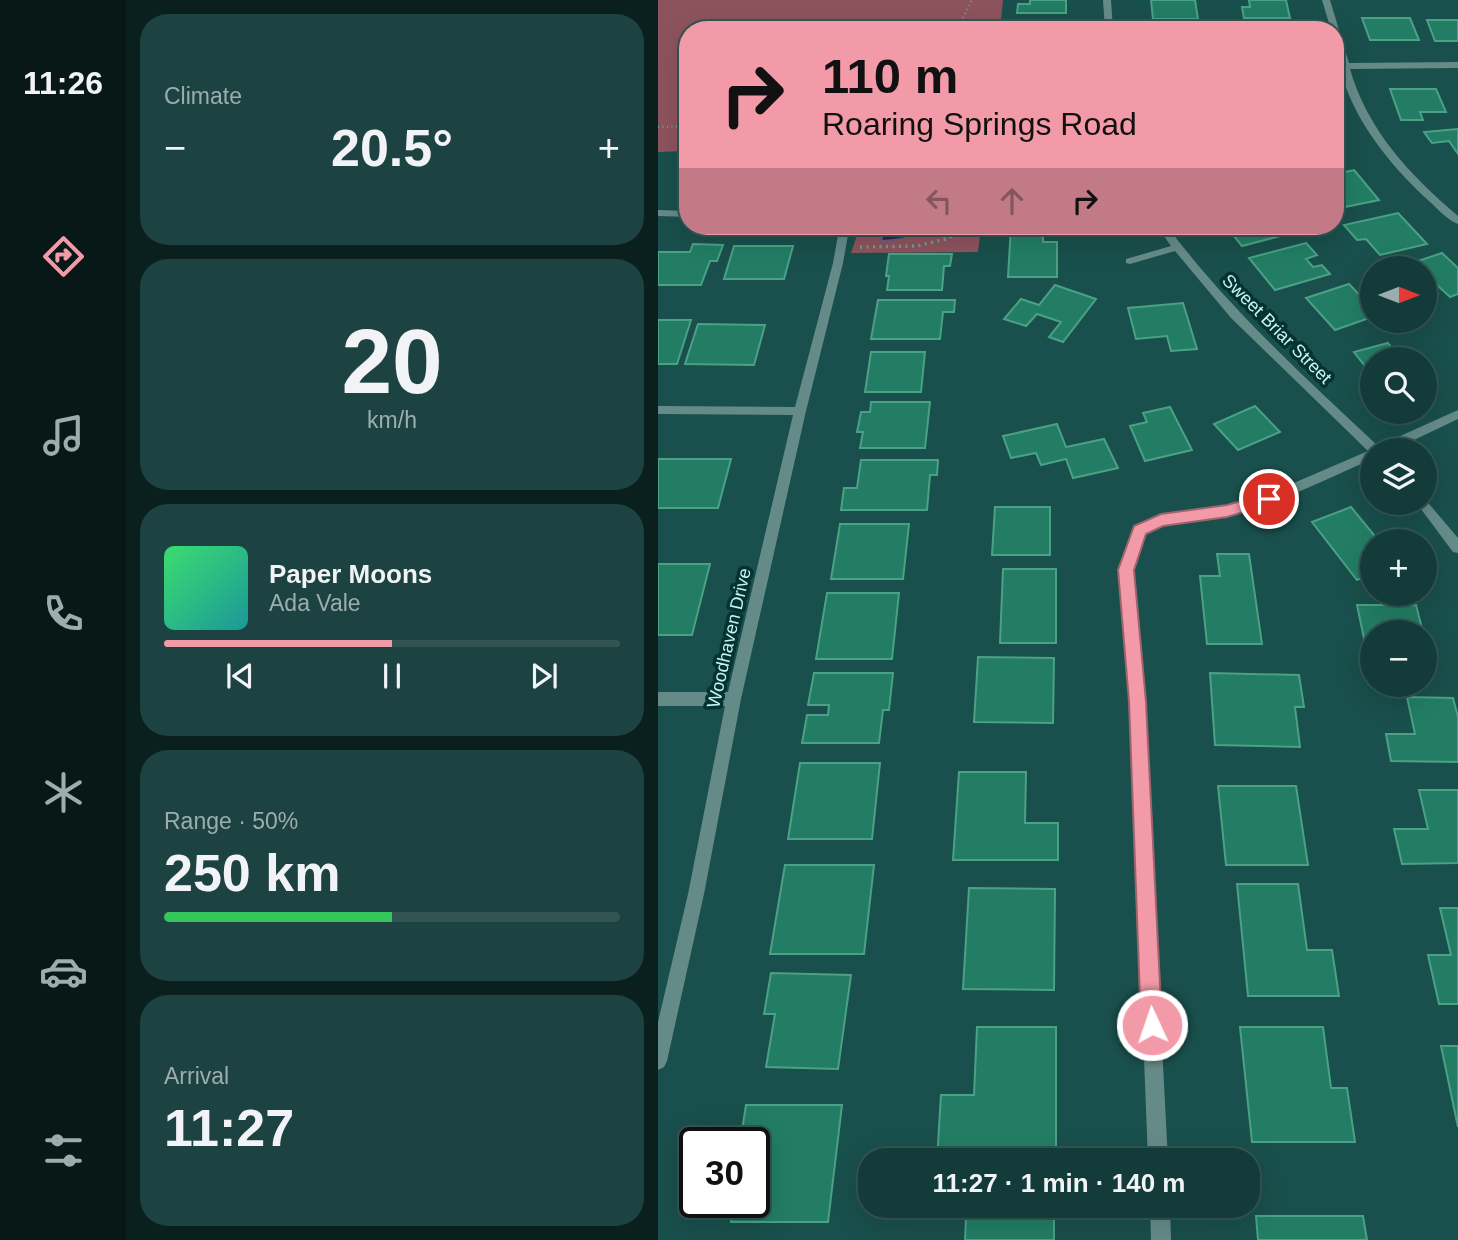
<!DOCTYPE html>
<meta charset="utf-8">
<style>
:root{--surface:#133b39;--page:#1c4241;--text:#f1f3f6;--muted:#9dadae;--line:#325553;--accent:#f39aa8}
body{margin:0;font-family:Arial,sans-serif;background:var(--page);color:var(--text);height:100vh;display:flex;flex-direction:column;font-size:26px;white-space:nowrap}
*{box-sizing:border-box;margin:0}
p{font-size:23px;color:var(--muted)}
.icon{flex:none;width:38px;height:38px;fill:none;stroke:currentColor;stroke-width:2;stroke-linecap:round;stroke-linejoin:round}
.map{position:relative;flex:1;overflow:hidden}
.details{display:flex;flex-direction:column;gap:14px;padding:14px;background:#0a201f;width:532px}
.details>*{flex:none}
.banner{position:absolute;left:21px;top:21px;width:665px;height:214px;border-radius:28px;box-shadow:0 7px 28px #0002,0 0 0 2px var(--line);background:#f39aa8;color:#111;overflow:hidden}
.needle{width:46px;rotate:90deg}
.tools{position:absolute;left:702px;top:256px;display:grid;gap:14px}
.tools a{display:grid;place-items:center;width:77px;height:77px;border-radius:50%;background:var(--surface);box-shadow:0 7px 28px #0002,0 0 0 2px var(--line);font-size:35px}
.speed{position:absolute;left:21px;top:1127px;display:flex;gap:14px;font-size:35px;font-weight:700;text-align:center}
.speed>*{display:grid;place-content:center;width:91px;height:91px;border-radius:50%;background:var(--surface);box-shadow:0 7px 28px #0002,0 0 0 2px var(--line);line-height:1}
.speed .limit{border:4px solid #111;border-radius:10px;background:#fff;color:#111}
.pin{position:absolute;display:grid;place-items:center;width:60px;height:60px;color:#fff;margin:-30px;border:4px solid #fff;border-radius:50%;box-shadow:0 2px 7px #0007}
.me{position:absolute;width:77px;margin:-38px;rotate:357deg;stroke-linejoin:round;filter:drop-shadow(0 0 5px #0008)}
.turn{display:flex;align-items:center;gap:24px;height:147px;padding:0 28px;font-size:32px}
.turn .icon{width:91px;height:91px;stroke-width:2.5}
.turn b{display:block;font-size:49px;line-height:60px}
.lanes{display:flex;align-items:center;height:66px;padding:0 28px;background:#0003;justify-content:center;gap:35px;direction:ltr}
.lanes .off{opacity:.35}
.big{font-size:52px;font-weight:600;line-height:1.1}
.details .tile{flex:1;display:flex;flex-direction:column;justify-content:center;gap:10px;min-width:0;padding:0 24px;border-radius:28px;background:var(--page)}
.details .dial{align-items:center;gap:0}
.dial b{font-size:91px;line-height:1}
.song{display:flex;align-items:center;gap:21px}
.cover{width:84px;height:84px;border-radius:10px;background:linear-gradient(135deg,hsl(140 70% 55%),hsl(180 70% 35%))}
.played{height:7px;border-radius:4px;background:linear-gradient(90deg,var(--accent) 50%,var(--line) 50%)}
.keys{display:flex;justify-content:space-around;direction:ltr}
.heat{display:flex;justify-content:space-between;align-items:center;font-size:38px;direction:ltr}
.charge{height:10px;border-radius:5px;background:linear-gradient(90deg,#34c759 50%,var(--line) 0)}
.trip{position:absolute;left:200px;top:1148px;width:402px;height:70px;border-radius:28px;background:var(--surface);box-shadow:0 7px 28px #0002,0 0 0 2px var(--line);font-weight:600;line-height:70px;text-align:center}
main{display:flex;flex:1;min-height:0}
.tabs{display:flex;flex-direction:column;width:126px;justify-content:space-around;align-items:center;background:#081817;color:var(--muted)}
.tabs .icon{width:49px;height:49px}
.tabs .on{color:var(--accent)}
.tabs b{font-size:32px;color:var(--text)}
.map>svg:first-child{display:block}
.green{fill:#8d535d}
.water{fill:#3d1e52;stroke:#665e81;stroke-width:2}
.building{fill:#227d64;stroke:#4ba185;stroke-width:2}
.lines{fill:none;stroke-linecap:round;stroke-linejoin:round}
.path-far1{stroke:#6b9d99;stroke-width:2.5;stroke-dasharray:1 3.5;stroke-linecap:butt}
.path{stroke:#6b9d99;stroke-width:3.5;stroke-dasharray:2 4.5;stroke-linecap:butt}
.street{fill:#658b88;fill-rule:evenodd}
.route{fill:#f39aa8;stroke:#9e646d;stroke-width:2}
.labels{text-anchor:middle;stroke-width:7;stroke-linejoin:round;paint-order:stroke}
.street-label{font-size:18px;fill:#c7f4f0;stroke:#053331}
</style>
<main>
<nav class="tabs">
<b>11:26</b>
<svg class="icon on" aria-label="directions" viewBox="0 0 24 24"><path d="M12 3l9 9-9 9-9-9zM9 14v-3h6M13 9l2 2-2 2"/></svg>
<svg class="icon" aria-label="music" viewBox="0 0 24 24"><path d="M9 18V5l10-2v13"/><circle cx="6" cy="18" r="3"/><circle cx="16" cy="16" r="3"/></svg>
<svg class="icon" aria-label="phone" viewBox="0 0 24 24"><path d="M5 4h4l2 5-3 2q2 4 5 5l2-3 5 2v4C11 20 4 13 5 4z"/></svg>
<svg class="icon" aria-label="climate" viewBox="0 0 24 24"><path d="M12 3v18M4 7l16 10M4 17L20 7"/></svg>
<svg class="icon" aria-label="car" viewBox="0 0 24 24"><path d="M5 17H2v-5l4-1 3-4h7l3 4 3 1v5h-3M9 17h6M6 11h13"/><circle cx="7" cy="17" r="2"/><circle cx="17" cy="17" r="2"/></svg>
<svg class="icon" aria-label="filters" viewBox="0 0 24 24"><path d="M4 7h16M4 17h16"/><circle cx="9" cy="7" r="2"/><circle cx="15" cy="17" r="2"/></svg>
</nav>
<section class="details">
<div class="tile"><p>Climate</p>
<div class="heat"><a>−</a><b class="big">20.5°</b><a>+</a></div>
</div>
<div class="tile dial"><b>20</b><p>km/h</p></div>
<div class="tile">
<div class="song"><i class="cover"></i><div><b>Paper Moons</b><p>Ada Vale</p></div></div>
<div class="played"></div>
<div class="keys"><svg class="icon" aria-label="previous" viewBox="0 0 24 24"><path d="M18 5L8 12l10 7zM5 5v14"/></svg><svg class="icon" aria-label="pause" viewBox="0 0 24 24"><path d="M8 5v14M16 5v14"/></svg><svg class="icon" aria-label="next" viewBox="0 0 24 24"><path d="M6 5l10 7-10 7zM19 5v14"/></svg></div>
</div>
<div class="tile"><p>Range · 50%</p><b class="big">250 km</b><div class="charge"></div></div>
<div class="tile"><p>Arrival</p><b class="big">11:27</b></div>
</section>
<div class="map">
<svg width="800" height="1240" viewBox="0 0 800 1240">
<rect width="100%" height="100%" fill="#194f4c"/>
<path class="green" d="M0 0H345L342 30H30V151L0 152Z
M202 226H323L320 252 193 253Z"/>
<path class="water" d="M226 226H270C256 238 241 240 223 241Z"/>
<path class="building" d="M372 0H408V13H359L360 4H372Z
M493 0H537L540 19H495Z
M591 0H628L632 18H586L584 7H592Z
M704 18H752L761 40H712Z
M769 20H800V41H777Z
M588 25H633L634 30H589Z
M364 27H408V30H364Z
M732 89H778L788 112H762L765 120H743Z
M800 129V154L791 141 774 143 766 132Z
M696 170 721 200 677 209V174Z
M740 213 769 244 722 255 708 239 699 240 686 225Z
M353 226H385V242H399V277H350Z
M568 226H636L641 231 584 246Z
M648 243 659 255 648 259 655 267 664 265 672 274 617 290 591 258Z
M35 244 65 245 59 261H52L43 285H0V252H32Z
M76 246H135L126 279H66Z
M784 253 800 268V294L792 297 778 284 766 289V268H739Z
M231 254H294L292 266H286L284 290H229L231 276H228Z
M691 284 714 308V317L677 330 648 298Z
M397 285 438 299 405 342 391 337 403 322 379 314 368 326 346 319 363 299 381 305Z
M220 300H297L296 312H285L282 339H213Z
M525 303 539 349 513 351 509 336 478 339 470 308Z
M0 320H33L19 364H0Z
M40 324 107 325 96 365 27 364Z
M730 343 742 359H714V375L696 352Z
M213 352H267L263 392H207Z
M213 402H272L267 448H202L205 432H199L203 412H212Z
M597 406 622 432 580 450 556 424Z
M512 407 534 450 487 461 472 426 489 422 485 413Z
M399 424 408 447 446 439 460 468 415 478 408 459 383 465 378 453 353 458 345 436Z
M0 459H73L60 508H0Z
M203 460H280L279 475H272L269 510H183L186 488H199Z
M337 507H392V555H334Z
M693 507 721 541H714V574L699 580 654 522Z
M182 524H251L245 579H173Z
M559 554H591L604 644H549L542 576H562Z
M0 564H52L34 635H0Z
M345 569H398V643H342Z
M169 593H241L234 659H158Z
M699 605H758L765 632H714L713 672Z
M766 639 775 672H766Z
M320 657 396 658 395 723 316 722Z
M156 673H235L231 710H225L221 743H144L149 715H170L171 705H150Z
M552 673 641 675 646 707H637L642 747 557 745Z
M749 697 795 698 800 717V762L733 761 728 734H757Z
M142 763H222L214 839H130Z
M301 772H368L367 823H400V860H295Z
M560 786H638L650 865H568Z
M761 790H800V863L744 864 736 829H770Z
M127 865H216L206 954H112Z
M579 884H640L649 950H674L681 996H590Z
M311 888 397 889 396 990 305 989Z
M782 908H800V1004H781L770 955H793Z
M113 973 193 975 180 1069 108 1067 117 1014H106Z
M319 1027H398V1160H279L283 1095H316Z
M582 1027H665L673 1088H689L697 1142H594Z
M783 1046H800V1127Z
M88 1105H184L170 1222H73L77 1202H96V1143H82Z
M598 1216H705L709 1240H600Z
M308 1218H396V1240H307Z"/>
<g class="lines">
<path class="path-far1" d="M299 30 314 0
M0 127 30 126"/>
<path class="path" d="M202 247 259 246 292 238 299 226"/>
<path class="street" d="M445 0H453L455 30H447Z
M664 0H672L691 63 800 62V68L692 69C710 131 751 174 800 216V224C789 220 780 209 771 201 723 157 677 97 677 30H673Z
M0 210 30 211V217L0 216Z
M175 226H185L190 235 185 263 148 411 83 699 46 894 9 1061 6 1067 0 1070V1022L30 894 67 706H0V692H70L135 415 0 414V406L137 407 175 263 180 235Z
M499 226H509C570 308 646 376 720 446L800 410V419L735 450H714V459C667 480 621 503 572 515 543 522 514 521 487 533L475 570 486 702 510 1160H490L472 702 461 570 476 526 503 515 569 506 608 495 710 451 573 318 517 251 472 264 468 263V259L513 246Z
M766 498 800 538V553L795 552 760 505 759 502H766Z
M492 1206H512L513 1240H493Z"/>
</g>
<path class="route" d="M611 493 618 499 616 503 569 517 505 526 488 534 476 570 488 702 504 1025 501 1033 494 1036 486 1033 483 1025 471 702 460 570 476 526 503 514 569 505Z"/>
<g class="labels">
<g class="street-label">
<text transform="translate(619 329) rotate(45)" y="6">Sweet Briar Street</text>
<text transform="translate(71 638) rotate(-77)" y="6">Woodhaven Drive</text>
</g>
</g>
</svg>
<div class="tools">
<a><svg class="needle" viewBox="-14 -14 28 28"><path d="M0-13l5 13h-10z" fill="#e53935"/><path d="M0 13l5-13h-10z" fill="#9dadae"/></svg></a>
<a><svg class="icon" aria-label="search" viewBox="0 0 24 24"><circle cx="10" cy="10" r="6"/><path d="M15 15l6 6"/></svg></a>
<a><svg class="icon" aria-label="layers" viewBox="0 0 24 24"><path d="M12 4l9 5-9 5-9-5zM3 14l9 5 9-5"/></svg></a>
<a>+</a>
<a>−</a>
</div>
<div class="speed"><div class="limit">30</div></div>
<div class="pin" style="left:611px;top:499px;background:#d93025"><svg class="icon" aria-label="arrive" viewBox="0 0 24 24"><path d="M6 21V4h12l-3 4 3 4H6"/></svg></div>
<svg class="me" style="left:494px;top:1025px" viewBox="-20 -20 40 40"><circle r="17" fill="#f39aa8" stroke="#fff" stroke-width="3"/><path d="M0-11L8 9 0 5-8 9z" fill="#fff"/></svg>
<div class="trip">11:27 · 1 min · 140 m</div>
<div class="banner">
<div class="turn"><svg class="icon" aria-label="right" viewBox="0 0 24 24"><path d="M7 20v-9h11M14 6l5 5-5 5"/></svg><div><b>110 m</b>Roaring Springs Road</div></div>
<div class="lanes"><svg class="icon off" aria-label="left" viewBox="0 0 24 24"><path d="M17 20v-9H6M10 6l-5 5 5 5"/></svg><svg class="icon off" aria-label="ahead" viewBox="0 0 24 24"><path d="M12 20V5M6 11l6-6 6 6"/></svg><svg class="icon" aria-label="right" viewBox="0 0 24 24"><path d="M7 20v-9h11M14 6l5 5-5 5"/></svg></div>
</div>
</div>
</main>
